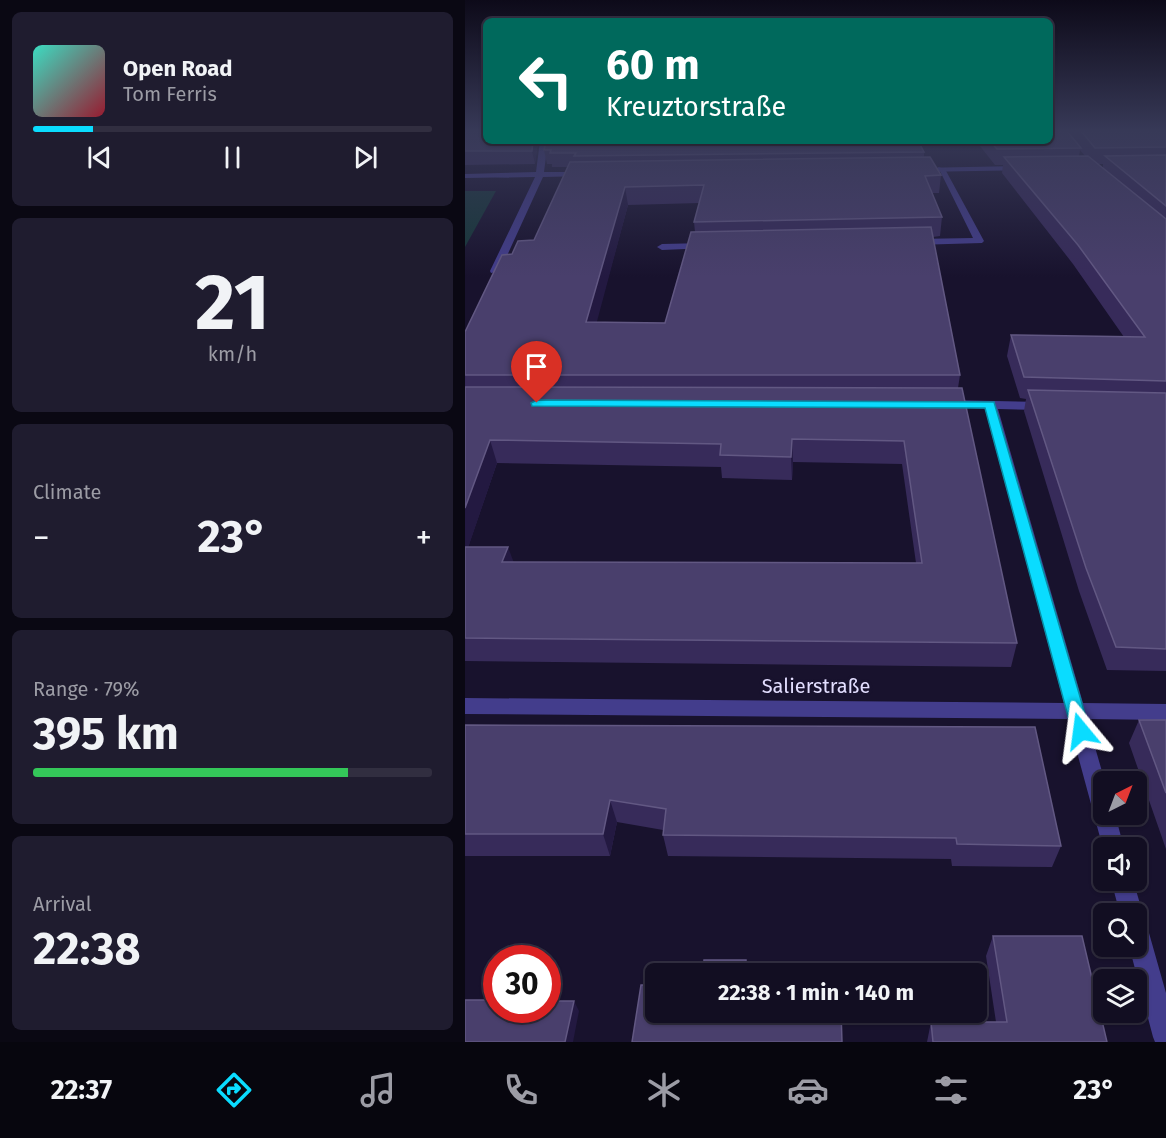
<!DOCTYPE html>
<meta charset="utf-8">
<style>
:root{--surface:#120e22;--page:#1f1c2f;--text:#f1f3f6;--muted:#9c9ca5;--line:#312e40;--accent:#0adcff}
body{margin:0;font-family:"Fira Sans",sans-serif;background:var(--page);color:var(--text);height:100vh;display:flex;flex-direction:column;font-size:22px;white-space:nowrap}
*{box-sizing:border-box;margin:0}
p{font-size:20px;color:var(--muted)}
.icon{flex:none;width:33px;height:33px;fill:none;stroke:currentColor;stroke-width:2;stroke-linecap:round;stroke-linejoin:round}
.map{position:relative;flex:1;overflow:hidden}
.panel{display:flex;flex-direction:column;gap:12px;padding:12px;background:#0a0813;width:465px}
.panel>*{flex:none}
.guide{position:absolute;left:18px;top:18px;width:570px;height:126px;border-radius:9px;box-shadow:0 2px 4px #0004,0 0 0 2px var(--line);background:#00695c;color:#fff;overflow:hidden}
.needle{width:39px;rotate:42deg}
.buttons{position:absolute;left:628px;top:771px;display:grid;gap:12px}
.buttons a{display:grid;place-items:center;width:54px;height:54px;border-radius:9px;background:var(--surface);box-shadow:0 2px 4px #0004,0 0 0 2px var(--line);font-size:30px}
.speed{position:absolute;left:18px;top:945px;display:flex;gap:12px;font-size:30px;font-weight:700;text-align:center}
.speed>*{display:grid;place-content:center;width:78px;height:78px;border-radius:50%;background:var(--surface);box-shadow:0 2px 4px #0004,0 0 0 2px var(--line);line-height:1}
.speed .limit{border:9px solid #d22;background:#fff;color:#111}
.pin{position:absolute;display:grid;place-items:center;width:51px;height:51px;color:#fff;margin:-62px -26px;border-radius:50% 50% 50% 0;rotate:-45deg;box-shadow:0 0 6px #0007}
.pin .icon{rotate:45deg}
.me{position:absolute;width:66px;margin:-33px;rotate:344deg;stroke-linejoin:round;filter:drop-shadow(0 0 4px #0008)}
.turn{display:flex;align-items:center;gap:21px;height:126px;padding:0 24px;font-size:27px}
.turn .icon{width:78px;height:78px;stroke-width:2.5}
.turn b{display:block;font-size:42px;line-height:51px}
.big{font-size:45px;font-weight:700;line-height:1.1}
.panel .widget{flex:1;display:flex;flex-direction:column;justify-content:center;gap:9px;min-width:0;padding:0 21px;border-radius:9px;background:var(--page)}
.panel .dial{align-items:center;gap:0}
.dial b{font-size:78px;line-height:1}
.song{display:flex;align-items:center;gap:18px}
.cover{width:72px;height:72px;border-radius:9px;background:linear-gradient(135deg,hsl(170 70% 55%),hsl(350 70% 35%))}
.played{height:6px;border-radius:3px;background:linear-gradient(90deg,var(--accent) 15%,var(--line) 15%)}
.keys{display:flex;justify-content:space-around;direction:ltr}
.heat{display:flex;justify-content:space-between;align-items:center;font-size:33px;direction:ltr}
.charge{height:9px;border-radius:4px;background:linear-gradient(90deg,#34c759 79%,var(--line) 0)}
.trip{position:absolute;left:180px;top:963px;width:342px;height:60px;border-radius:9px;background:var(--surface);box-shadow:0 2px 4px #0004,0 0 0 2px var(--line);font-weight:700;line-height:60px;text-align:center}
.menu{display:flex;height:96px;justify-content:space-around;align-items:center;background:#07060e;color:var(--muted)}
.menu .icon{width:42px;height:42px}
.menu .selected{color:var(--accent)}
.menu b{font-size:27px;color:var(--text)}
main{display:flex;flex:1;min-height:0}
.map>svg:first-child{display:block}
.green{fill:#153737}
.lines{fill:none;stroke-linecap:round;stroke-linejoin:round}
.lane{fill:#433d8c;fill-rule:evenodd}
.street{fill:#433d8c;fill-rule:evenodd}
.wall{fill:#372b5a;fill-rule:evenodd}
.shaded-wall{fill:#231941}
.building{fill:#493f6c;stroke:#625883;stroke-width:1.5}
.route{fill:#0adcff;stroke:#068fa6;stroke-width:1.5}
.labels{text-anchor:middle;stroke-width:6;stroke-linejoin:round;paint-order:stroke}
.near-street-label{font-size:20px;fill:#e3deff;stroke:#18122d}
</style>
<main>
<section class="panel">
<div class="widget">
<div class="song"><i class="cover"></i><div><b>Open Road</b><p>Tom Ferris</p></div></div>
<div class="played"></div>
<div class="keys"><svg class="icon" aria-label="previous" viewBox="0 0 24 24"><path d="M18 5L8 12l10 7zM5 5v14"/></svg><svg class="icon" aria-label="pause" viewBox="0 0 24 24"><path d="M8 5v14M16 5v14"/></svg><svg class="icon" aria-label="next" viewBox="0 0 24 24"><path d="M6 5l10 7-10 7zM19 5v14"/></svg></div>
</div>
<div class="widget dial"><b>21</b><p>km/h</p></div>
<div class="widget"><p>Climate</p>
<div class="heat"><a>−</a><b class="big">23°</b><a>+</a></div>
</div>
<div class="widget"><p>Range · 79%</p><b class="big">395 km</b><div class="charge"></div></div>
<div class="widget"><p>Arrival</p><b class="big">22:38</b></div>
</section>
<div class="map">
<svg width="701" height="1042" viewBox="0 0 701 1042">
<rect width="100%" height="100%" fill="#18122d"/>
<path class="green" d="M0 191H31L0 247Z"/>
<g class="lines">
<path class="lane" d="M473 167 480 169 519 241 517 243 450 245 445 242 450 239 508 238Z
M240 243 243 244V248L197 250 192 247 197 244Z"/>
<path class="street" d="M75 141H83L79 172H120L124 174 120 176 78 177 35 271 26 273 25 271 70 177 0 178V174L71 172Z
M558 166H561V170L453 172 449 170 453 168Z
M480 400 579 402 585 406 579 410 533 409 618 703 701 704V720L622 719 640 782 639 814H650L659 848H639V852L603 719 0 714V698L599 703 520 409 476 407 474 404 476 401Z
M646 880H668L678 914 674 922 680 925 684 933 701 993V1042H690L688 1037 664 946H672V914H655Z"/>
</g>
<path class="wall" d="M0 131 21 141H73L70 164 0 165Z
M585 131H701V671L642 670 614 591 559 411 561 399 555 398 542 356 546 335 659 337 608 264 537 173 538 165H530L511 141H585ZM615 150 620 156H614ZM632 164H638V168Z
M79 150 459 152V157L476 175 474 193H467L477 217 475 236 468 237 495 375 493 388 552 643 546 667 0 661V332L47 254 69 240 103 167H87V164H82ZM234 203 229 222 230 232 200 323 131 322 163 205ZM328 462 437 464 451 563 49 562 3 547 32 463 256 467 257 478 327 480Z
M674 720H701V849L664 743Z
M0 725 596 846 587 867 487 866 486 859 203 856 198 835V830L152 822 145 856H0Z
M528 936 642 1042H462L466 1022H531L521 956Z"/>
<path class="shaded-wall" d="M68 141H73L70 164 67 151Z
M160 187 163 205 126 344 121 322Z
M327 439 328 462 327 480 326 457Z
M25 440 32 463 0 557V508Z
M43 547 52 571 37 562Z
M145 800 152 822 145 856 138 834Z
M281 960 283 974H281Z
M109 1001 114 1011 108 1042H100Z"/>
<path class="building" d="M0 131H21V141H68L67 151H0Z
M585 131H602L616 148 532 149 525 141H585Z
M616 131H701V147L630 148Z
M81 141H453L459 152 109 156 111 153H85L86 150H79Z
M701 155V206L640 156Z
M623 156 701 219V381L559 377 546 335 680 337 613 245 539 157Z
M465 157 476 175 460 176 477 217 229 222 239 185 160 187 121 322 200 323 226 232 466 227 495 375H0V332L37 255 47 254 53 241 69 240 105 162Z
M0 387 497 388 552 643 0 638V547H43L37 562 457 563 439 441 327 439 326 457 255 455 256 444 25 440 0 508Z
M563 390 701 393V649L651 647 621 568Z
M674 720H701V793Z
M0 725 570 727 596 846 492 844 491 838 198 835 201 809 145 800 138 834H0Z
M528 936H617L642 1042H468L466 1022H542Z
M239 960H281V974H238Z
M176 985H190V1012H376L377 1042H167Z
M0 1000H32V1010H82V1001H109L100 1042H0Z"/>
<linearGradient id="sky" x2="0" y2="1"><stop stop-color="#0d0a19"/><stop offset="0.47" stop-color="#373957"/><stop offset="1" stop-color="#373957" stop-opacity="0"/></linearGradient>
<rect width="701" height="277" fill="url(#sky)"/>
<path class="route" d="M72 400 529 402 625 731 622 737 616 739 610 737 607 731 520 408 67 406 66 403Z"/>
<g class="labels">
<g class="near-street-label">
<text x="351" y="693">Salierstraße</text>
</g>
</g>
</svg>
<div class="buttons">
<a><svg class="needle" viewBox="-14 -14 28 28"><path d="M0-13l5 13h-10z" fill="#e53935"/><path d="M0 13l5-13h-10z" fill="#9c9ca5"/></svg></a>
<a><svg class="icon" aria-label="sound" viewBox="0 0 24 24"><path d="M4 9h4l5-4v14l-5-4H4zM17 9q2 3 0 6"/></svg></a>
<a><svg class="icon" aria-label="search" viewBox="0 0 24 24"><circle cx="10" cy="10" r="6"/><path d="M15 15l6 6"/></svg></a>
<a><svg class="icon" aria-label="layers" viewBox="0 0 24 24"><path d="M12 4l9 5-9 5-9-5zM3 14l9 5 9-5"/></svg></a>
</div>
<div class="speed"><div class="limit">30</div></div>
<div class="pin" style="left:72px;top:403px;background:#d93025"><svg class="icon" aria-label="arrive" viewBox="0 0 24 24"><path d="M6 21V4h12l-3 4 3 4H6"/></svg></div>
<svg class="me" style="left:616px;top:731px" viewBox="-20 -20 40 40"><path d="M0-17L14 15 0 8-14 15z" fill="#0adcff" stroke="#fff" stroke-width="4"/></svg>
<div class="trip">22:38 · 1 min · 140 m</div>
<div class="guide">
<div class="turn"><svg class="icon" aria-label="left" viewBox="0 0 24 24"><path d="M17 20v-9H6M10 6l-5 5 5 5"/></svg><div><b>60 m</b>Kreuztorstraße</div></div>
</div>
</div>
</main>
<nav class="menu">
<b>22:37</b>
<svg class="icon selected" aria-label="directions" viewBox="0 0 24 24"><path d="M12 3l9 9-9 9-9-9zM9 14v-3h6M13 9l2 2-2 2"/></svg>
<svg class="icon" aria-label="music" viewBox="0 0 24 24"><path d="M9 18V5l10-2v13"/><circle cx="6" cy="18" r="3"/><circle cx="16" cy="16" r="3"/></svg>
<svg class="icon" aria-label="phone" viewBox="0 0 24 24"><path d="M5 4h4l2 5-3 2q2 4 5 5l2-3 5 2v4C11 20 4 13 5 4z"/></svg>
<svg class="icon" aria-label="climate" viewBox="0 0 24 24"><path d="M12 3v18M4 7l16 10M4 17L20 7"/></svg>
<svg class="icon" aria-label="car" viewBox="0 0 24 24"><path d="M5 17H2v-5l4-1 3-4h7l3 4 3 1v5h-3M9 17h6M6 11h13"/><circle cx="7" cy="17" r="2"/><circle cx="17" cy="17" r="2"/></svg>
<svg class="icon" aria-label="filters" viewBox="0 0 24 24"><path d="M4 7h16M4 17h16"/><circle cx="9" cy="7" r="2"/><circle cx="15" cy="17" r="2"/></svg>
<b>23°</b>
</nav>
